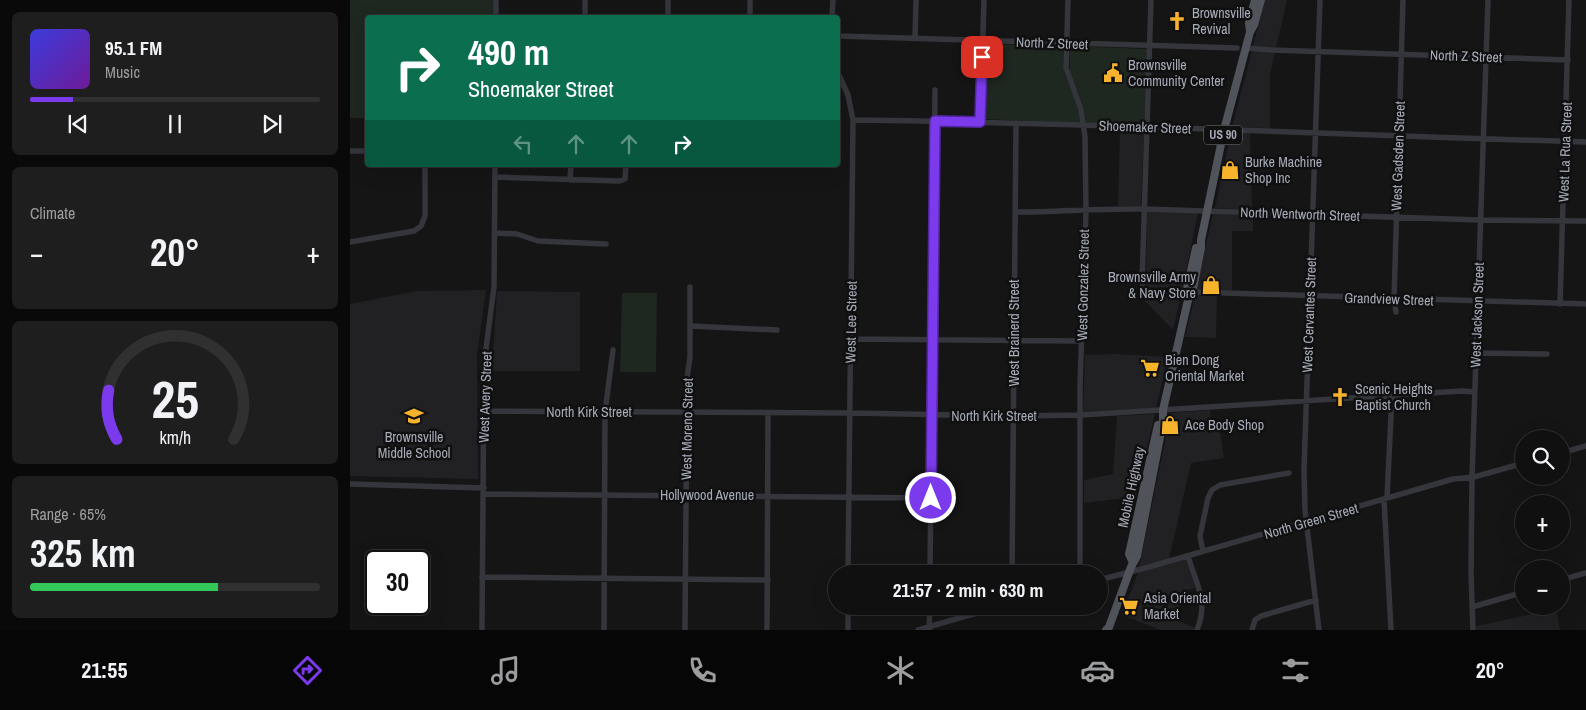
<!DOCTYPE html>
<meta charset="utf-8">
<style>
:root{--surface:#101010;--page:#1e1e1e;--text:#f1f3f6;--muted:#9c9d9f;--line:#303030;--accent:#7c3aed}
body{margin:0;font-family:"Archivo Narrow",sans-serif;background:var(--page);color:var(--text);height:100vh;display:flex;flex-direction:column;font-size:19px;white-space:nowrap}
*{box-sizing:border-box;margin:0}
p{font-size:16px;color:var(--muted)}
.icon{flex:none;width:28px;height:28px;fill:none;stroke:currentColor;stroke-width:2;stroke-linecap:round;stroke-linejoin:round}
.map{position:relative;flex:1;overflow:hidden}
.details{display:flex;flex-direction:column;gap:12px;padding:12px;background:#090909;width:350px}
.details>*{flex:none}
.banner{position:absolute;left:15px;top:15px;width:475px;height:152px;border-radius:5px;box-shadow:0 5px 20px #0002,0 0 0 1px var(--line);background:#0b6e4f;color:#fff;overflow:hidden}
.controls{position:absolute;left:1165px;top:430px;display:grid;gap:10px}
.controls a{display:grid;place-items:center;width:55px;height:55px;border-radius:50%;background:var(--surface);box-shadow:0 5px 20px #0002,0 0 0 1px var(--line);font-size:25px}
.speed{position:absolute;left:15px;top:550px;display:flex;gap:10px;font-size:25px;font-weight:700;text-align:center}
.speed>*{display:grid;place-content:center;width:65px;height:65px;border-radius:50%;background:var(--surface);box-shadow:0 5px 20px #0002,0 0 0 1px var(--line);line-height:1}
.speed .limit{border:2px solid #111;border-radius:8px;background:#fff;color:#111}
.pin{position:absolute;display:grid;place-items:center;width:42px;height:42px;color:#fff;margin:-21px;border-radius:10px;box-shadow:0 2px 8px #0006}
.me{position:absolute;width:55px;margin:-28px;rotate:0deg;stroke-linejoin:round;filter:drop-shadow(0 0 4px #0008)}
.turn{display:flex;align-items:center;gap:18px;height:105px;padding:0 20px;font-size:22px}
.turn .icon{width:65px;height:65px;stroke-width:2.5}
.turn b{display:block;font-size:35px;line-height:42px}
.lanes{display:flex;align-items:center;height:48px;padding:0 20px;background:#0003;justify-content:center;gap:25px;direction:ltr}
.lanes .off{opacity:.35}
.big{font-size:38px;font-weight:800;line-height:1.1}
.details .card{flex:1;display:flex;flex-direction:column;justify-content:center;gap:8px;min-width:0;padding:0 18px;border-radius:8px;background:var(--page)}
.details .dial{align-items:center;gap:0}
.dial svg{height:130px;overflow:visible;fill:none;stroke:var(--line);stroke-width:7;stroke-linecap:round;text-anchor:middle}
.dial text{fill:var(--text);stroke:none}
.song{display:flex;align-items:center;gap:15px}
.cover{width:60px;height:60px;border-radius:8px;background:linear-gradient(135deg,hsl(240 70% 55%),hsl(280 70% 35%))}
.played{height:5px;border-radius:2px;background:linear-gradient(90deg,var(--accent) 15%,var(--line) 15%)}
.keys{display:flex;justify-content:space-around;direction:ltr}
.heat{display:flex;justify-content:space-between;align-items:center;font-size:28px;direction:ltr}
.charge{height:8px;border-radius:4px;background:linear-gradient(90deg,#34c759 65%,var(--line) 0)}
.trip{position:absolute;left:478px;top:565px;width:280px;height:50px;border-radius:25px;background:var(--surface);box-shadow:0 5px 20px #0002,0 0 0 1px var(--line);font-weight:800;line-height:50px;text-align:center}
.tab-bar{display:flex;height:80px;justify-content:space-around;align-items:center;background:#060606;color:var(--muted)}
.tab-bar .icon{width:35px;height:35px}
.tab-bar .selected{color:var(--accent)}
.tab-bar b{font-size:22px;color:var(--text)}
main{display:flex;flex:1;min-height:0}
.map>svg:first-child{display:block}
.built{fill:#212124}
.green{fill:#1e2720}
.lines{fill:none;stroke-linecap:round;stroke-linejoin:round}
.minor{stroke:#35363c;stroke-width:5.5}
.major{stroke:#51535b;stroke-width:8}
.route-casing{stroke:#51269a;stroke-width:12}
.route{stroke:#7c3aed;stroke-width:9}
.labels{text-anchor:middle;stroke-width:5;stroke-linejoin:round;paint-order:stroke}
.shield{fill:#101011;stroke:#797c85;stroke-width:1}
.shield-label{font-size:12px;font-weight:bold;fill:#a6abb7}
.poi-label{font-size:14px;fill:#a6abb7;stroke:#101011;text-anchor:start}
.street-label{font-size:14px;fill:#a6abb7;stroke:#101011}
</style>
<main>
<section class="details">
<div class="card">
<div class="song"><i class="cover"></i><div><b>95.1 FM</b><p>Music</p></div></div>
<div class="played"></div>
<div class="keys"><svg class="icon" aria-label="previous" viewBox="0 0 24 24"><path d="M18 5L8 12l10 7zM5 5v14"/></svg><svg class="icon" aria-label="pause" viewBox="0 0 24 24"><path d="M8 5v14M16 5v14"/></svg><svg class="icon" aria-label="next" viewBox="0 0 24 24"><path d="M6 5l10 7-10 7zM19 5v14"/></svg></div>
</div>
<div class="card"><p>Climate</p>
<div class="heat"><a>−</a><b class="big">20°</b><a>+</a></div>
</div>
<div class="card dial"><svg viewBox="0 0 100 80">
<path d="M14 69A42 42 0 1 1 86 69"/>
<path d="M14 69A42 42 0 0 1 9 39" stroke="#7c3aed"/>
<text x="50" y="56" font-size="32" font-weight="700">25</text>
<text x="50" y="72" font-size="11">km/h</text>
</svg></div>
<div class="card"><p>Range · 65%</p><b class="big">325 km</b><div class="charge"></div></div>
</section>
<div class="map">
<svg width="1236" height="630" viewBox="0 0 1236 630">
<rect width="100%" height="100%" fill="#151516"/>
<path class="built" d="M915 0H937L926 48 903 46Z
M902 51 925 53 920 74V128L882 127Z
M770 129 794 130 791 206H768Z
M881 133H900L902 210 865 208Z
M797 211 848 213 832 290 799 289 796 286Z
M863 214 903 215V231H882V291L846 290Z
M136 290 127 355 128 479 0 476V304L67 291Z
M147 291 230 292V371H142Z
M792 291 798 294 831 295 823 330 791 297Z
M845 295 867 296 866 338 835 337Z
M768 354 818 357 806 408 733 412 735 355Z
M860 410 862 427 869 426 874 458 841 463 819 559 789 567 821 413Z
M805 414 785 497 734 503V480L763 474 767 416Z
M836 559 845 588 837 590 824 619 845 628 844 630H810L772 615 788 573Z
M1206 609 1210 630H1126V626Z"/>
<path class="green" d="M0 0H143V17L18 18 17 118H0Z
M635 44 713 46 714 72 729 109 730 123 633 119Z
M719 46 797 49 794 125 736 123 734 108 720 71Z
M272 293H307L306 372H270Z"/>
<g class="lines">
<path class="minor" d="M718 0 716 68 731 109 735 137 736 211 730 385V574
M801 0 792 284 793 288 798 291 836 293
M146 18V0
M235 18V0
M318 18V0
M400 18V0
M482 18 483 0
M488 36 887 48
M565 39 566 0
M895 48 921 50 1218 60
M488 73 498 95 503 120 498 574
M503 120C748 123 992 135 1236 142
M630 122 634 0
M0 151H18
M145 177 269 181 275 179 276 165
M220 180 221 165
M665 212C708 212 751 208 794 209L1130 220 1236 221
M145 233 167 234 188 241 256 244
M0 242 64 231 71 226 75 216V165
M843 292 1236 304
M1210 304 1219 0
M1046 312 1044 299 1053 0
M340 326 427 330
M501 339 732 341
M1126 353 1197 354
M134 411 500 413 664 416 731 415 1112 391 1124 392
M1211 453 1236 446
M0 484 134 488
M134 494 581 498
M1037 498 1042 395
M1034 499 1041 630
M853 551 850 536 858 498 862 490 870 485 939 473
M838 556C846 585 859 600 847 630
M580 574 585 90
M662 574 666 123
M132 577 418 580
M749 580 799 567 1103 479 1124 477 1174 463
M1211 580 1236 573
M1122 607 1174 592
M579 629 580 606
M132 630 134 364 144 287 145 165
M254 630 255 412 263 350
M335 630 337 378 340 357V287
M417 630 418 413
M498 630V606
M568 630 651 606
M902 630 905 620 911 616 966 600
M969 630 955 510 954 471 970 0
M1123 630 1121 573 1122 477 1138 0"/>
<path class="major" d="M900 32 904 25 911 0
M838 300 836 293 846 248
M783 563 779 554 808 425
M756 630 759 627 781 567 787 556 813 422V410L838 300 842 294 851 248V240L874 130 900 32 899 23 905 0"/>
</g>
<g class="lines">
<g class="route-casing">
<path id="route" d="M581 498 585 121 630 122 632 57"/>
</g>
<use href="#route" class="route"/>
</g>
<defs>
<g id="church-bare" transform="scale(1.5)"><path d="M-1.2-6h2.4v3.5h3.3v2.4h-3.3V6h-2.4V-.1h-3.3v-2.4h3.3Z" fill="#f7b32c" stroke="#101011" stroke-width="2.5" paint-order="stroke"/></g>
<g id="civic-bare" transform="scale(1.5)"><path d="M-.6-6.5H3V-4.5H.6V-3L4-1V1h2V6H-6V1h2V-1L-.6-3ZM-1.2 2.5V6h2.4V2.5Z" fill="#f7b32c" stroke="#101011" stroke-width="2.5" paint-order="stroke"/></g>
<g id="shop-bare" transform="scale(1.5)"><path d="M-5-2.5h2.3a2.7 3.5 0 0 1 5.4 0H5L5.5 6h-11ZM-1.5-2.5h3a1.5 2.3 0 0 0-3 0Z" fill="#f7b32c" stroke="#101011" stroke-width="2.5" paint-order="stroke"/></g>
<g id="supermarket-bare" transform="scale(1.5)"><path d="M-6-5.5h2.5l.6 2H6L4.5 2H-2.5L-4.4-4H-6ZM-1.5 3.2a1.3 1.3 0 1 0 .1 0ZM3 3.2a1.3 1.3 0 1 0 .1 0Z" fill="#f7b32c" stroke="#101011" stroke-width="2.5" paint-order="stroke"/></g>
<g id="school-bare" transform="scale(1.5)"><path d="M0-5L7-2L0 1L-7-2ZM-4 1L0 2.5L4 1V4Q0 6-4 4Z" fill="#f7b32c" stroke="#101011" stroke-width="2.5" paint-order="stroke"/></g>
</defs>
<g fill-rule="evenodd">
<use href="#church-bare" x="827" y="21"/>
<use href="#civic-bare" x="763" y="73"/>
<use href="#shop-bare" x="880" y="170"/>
<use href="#shop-bare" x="861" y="285"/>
<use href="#supermarket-bare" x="800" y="368"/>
<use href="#church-bare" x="990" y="397"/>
<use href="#school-bare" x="64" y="416"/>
<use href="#shop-bare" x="820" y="425"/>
<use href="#supermarket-bare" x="779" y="606"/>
</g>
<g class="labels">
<rect class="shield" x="854" y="125.5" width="38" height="19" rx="4"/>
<g class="shield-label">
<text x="873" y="139">US 90</text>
</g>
<g class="poi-label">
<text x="842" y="18">Brownsville<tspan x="842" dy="16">Revival</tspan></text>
<text x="778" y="70">Brownsville<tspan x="778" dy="16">Community Center</tspan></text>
<text x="895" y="167">Burke Machine<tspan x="895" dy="16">Shop Inc</tspan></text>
<text x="846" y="282" text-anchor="end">Brownsville Army<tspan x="846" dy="16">&amp; Navy Store</tspan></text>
<text x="815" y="365">Bien Dong<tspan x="815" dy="16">Oriental Market</tspan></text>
<text x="1005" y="394">Scenic Heights<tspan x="1005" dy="16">Baptist Church</tspan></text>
<text x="835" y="430">Ace Body Shop</text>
<text x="64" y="442" text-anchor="middle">Brownsville<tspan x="64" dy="16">Middle School</tspan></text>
<text x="794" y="603">Asia Oriental<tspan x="794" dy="16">Market</tspan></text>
</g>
<g class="street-label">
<text transform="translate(702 43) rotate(2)" y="5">North Z Street</text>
<text transform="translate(1116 56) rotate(2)" y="5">North Z Street</text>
<text transform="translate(795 127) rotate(2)" y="5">Shoemaker Street</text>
<text transform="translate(1215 152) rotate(-88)" y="5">West La Rua Street</text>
<text transform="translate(1048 156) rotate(-88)" y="5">West Gadsden Street</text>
<text transform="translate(950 214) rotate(2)" y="5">North Wentworth Street</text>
<text transform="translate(733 285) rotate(-89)" y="5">West Gonzalez Street</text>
<text transform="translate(1039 299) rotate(2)" y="5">Grandview Street</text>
<text transform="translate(959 315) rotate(-88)" y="5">West Cervantes Street</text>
<text transform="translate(1127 315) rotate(-88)" y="5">West Jackson Street</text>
<text transform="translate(501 322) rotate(-89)" y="5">West Lee Street</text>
<text transform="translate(664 333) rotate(-90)" y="5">West Brainerd Street</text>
<text transform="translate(135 397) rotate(-88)" y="5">West Avery Street</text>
<text x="239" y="417">North Kirk Street</text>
<text x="644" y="421">North Kirk Street</text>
<text transform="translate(337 429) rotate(-89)" y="5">West Moreno Street</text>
<text transform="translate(781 487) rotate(-78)" y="5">Mobile Highway</text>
<text x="357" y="500">Hollywood Avenue</text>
<text transform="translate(961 521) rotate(-16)" y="5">North Green Street</text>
</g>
</g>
</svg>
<div class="controls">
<a><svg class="icon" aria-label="search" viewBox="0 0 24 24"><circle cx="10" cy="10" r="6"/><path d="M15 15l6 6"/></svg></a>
<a>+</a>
<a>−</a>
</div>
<div class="speed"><div class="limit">30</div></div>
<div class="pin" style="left:632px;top:57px;background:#d93025"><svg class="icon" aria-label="arrive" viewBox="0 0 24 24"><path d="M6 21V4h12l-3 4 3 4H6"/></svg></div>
<svg class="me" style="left:581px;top:498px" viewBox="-20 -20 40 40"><circle r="17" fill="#7c3aed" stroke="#fff" stroke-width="3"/><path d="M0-11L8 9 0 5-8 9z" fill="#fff"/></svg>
<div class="trip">21:57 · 2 min · 630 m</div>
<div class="banner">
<div class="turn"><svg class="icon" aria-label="right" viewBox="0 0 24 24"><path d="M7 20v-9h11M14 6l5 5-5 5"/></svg><div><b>490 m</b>Shoemaker Street</div></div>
<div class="lanes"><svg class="icon off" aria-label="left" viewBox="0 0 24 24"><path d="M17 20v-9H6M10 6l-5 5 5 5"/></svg><svg class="icon off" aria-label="ahead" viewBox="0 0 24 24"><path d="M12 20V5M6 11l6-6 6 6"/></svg><svg class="icon off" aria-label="ahead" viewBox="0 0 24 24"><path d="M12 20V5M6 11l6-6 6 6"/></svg><svg class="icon" aria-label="right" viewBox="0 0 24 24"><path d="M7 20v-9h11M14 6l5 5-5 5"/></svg></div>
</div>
</div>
</main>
<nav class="tab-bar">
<b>21:55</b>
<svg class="icon selected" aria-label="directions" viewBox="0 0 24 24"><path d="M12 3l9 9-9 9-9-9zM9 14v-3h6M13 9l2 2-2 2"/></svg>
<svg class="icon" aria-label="music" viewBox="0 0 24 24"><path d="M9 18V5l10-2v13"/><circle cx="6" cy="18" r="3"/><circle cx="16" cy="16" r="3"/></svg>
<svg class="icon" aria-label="phone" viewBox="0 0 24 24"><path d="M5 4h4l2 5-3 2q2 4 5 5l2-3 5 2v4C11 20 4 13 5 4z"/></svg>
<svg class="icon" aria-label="climate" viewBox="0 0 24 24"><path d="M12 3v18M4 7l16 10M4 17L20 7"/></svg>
<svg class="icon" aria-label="car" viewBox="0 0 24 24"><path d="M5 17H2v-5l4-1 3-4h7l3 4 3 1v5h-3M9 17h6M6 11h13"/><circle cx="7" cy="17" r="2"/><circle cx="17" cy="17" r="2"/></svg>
<svg class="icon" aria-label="filters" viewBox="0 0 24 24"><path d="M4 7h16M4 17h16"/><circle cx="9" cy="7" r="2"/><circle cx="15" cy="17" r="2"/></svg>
<b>20°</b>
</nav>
